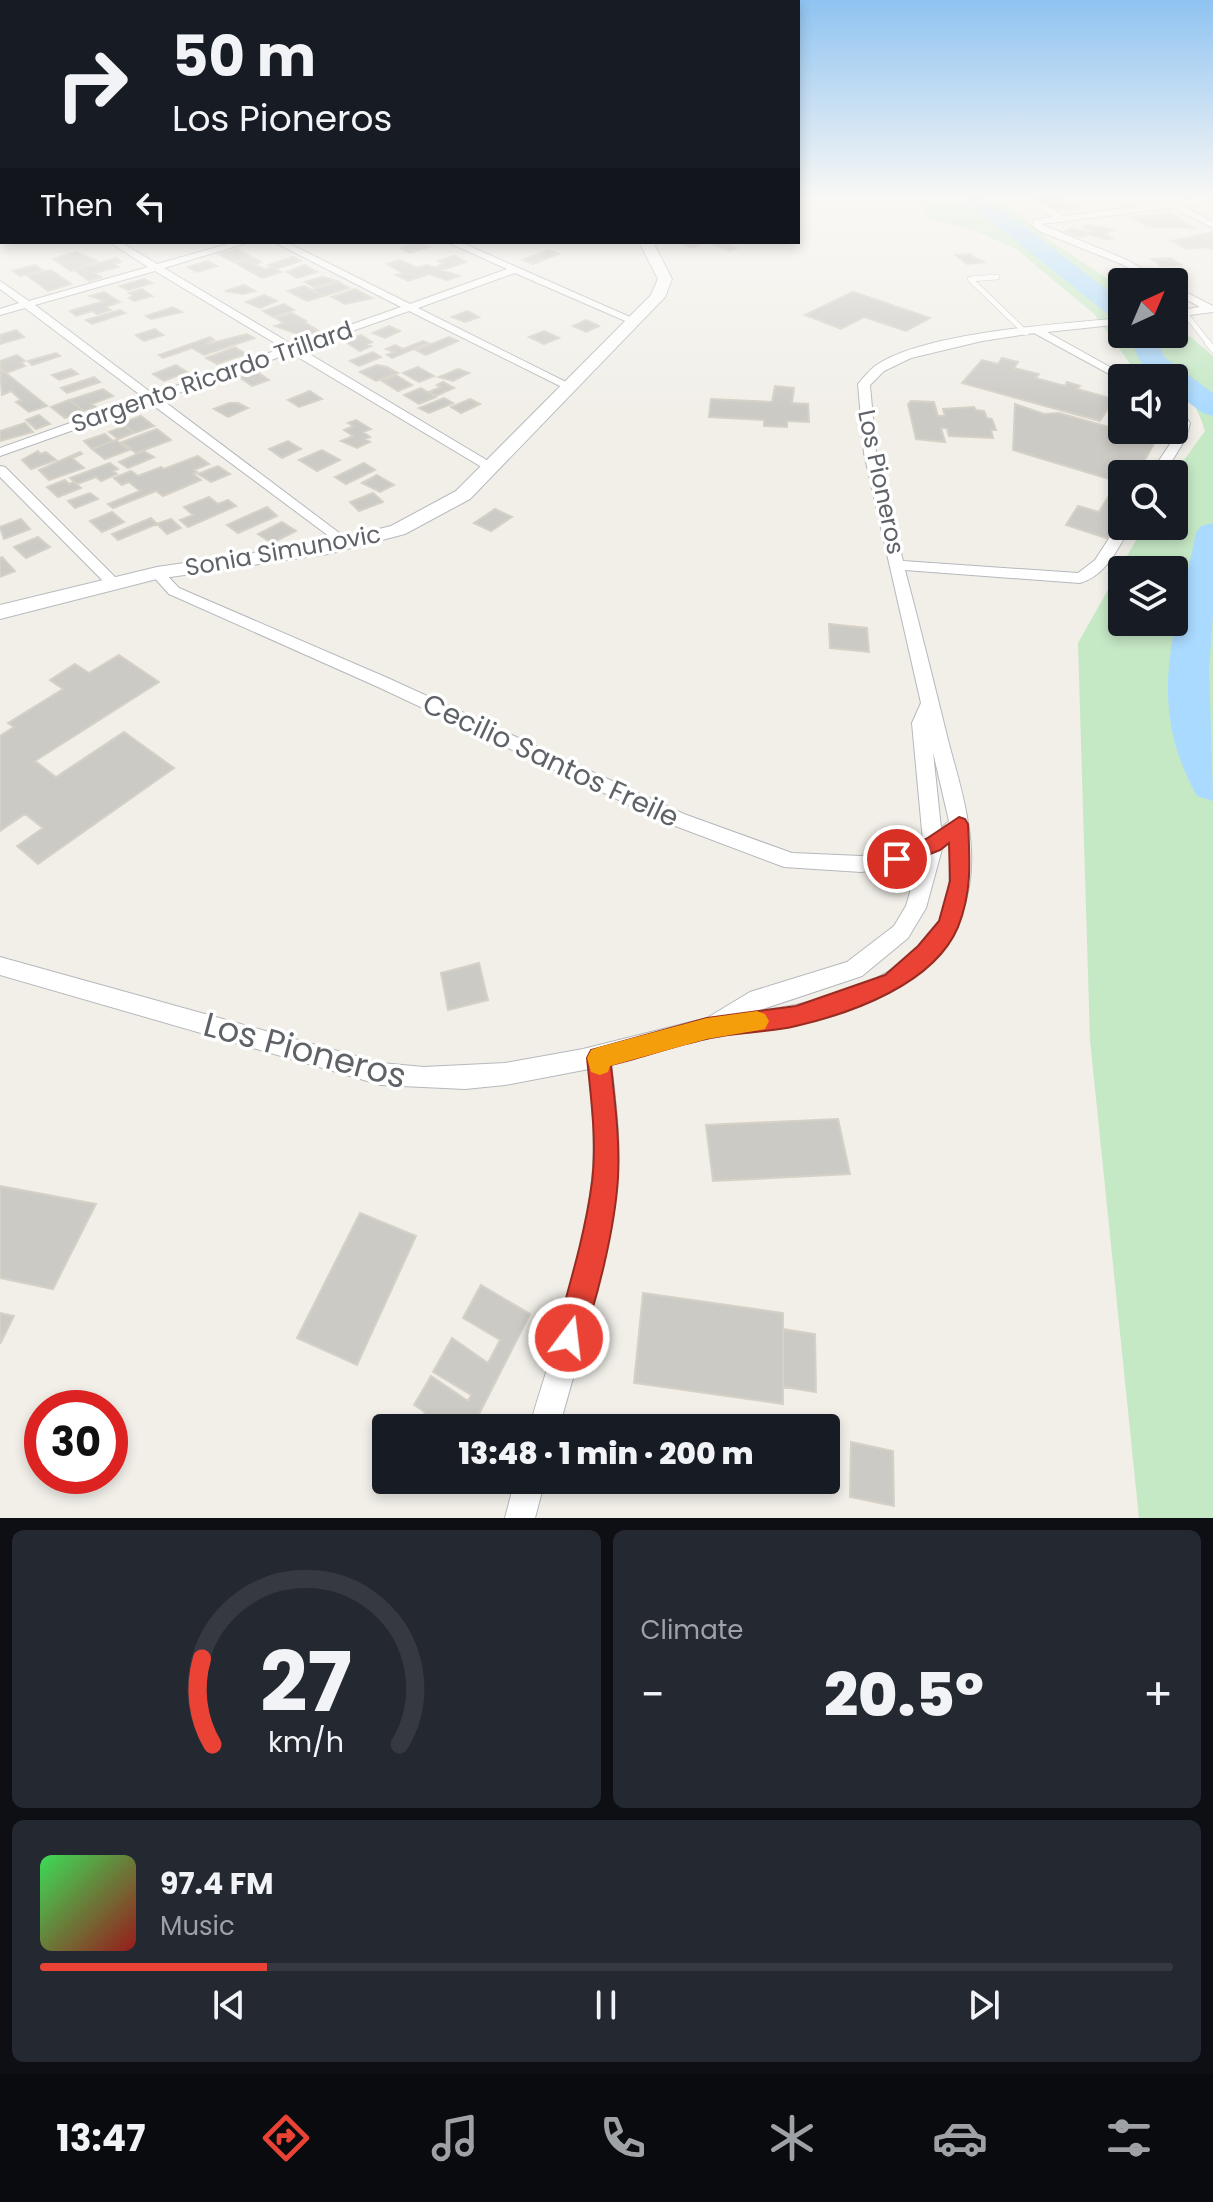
<!DOCTYPE html>
<meta charset="utf-8">
<style>
:root{--surface:#171b24;--page:#242831;--text:#f1f3f6;--muted:#9ea1a6;--line:#363941;--accent:#ea4335}
body{margin:0;font-family:Poppins,sans-serif;background:var(--page);color:var(--text);height:100vh;display:flex;flex-direction:column;font-size:30px;white-space:nowrap}
*{box-sizing:border-box;margin:0}
p{font-size:26px;color:var(--muted)}
.icon{flex:none;width:44px;height:44px;fill:none;stroke:currentColor;stroke-width:2;stroke-linecap:round;stroke-linejoin:round}
.map{position:relative;height:1518px;overflow:hidden}
.drawer{display:flex;flex-direction:column;gap:12px;padding:12px;background:#0d0f14;flex:1}
.drawer>*{flex:none}
.top-card{position:absolute;left:0px;top:0px;width:800px;height:244px;box-shadow:0 4px 12px #0003;background:#171b24;color:var(--text);overflow:hidden}
.needle{width:52px;rotate:44deg}
.tools{position:absolute;left:1108px;top:268px;display:grid;gap:16px}
.tools a{display:grid;place-items:center;width:80px;height:80px;border-radius:8px;background:var(--surface);box-shadow:0 4px 12px #0003;font-size:40px}
.speed{position:absolute;left:24px;top:1390px;display:flex;gap:16px;font-size:40px;font-weight:700;text-align:center}
.speed>*{display:grid;place-content:center;width:104px;height:104px;border-radius:50%;background:var(--surface);box-shadow:0 4px 12px #0003;line-height:1}
.speed .limit{border:12px solid #d22;background:#fff;color:#111}
.pin{position:absolute;display:grid;place-items:center;width:68px;height:68px;color:#fff;margin:-34px;border:4px solid #fff;border-radius:50%;box-shadow:0 2px 8px #0007}
.me{position:absolute;width:88px;margin:-44px;rotate:15deg;stroke-linejoin:round;filter:drop-shadow(0 0 6px #0008)}
.turn{display:flex;align-items:center;gap:28px;height:168px;padding:0 40px;font-size:36px}
.turn .icon{width:104px;height:104px;stroke-width:2.5}
.turn b{display:block;font-size:56px;line-height:68px}
.then{display:flex;align-items:center;height:76px;padding:0 40px;background:#0003;gap:16px;font-size:30px}
.big{font-size:60px;font-weight:800;line-height:1.1}
.drawer .card{flex:1;display:flex;flex-direction:column;justify-content:center;gap:12px;min-width:0;padding:0 28px;border-radius:12px;background:var(--page)}
.drawer .dial{align-items:center;gap:0}
.dial svg{height:208px;overflow:visible;fill:none;stroke:var(--line);stroke-width:7;stroke-linecap:round;text-anchor:middle}
.dial text{fill:var(--text);stroke:none}
.song{display:flex;align-items:center;gap:24px}
.cover{width:96px;height:96px;border-radius:12px;background:linear-gradient(135deg,hsl(130 70% 55%),hsl(0 70% 35%))}
.played{height:8px;border-radius:4px;background:linear-gradient(90deg,var(--accent) 20%,var(--line) 20%)}
.keys{display:flex;justify-content:space-around;direction:ltr}
.heat{display:flex;justify-content:space-between;align-items:center;font-size:44px;direction:ltr}
.drawer .tiles{flex:1;display:grid;gap:12px;grid-template-columns:1fr 1fr}
.card:last-child{grid-column:span 2}
.trip{position:absolute;left:372px;top:1414px;width:468px;height:80px;border-radius:8px;background:var(--surface);box-shadow:0 4px 12px #0003;font-weight:800;line-height:80px;text-align:center}
.dock{display:flex;height:128px;justify-content:space-around;align-items:center;background:#090b0e;color:var(--muted)}
.dock .icon{width:56px;height:56px}
.dock .active{color:var(--accent)}
.dock b{font-size:36px;color:var(--text)}
.map>svg:first-child{display:block}
.green{fill:#c5e8c5;fill-rule:evenodd}
.lines{fill:none;stroke-linecap:round;stroke-linejoin:round}
.river{fill:#aadaff;fill-rule:evenodd}
.building{fill:#cccac5;stroke:#d6d1c6;stroke-width:2}
.lane-far1-casing{stroke:#b5b8bc;stroke-width:6}
.lane-casing{stroke:#b5b8bc;stroke-width:7}
.street-casing{stroke:#b5b8bc;stroke-width:2}
.secondary-casing{stroke:#b6babf;stroke-width:2}
.lane-far1{stroke:#fff;stroke-width:5}
.lane{stroke:#fff;stroke-width:6}
.street{fill:#fff;fill-rule:evenodd}
.secondary{fill:#fff;fill-rule:evenodd}
.route{fill:#ea4335;stroke:#982c22;stroke-width:2}
.slow{fill:#f59e0b}
.labels{text-anchor:middle;stroke-width:7;stroke-linejoin:round;paint-order:stroke}
.far-street-label{font-size:24px;fill:#5f6368;stroke:#fff}
.street-label{font-size:28px;fill:#5f6368;stroke:#fff}
.near-street-label{font-size:34px;fill:#5f6368;stroke:#fff}
</style>
<div class="map">
<svg width="1213" height="1518" viewBox="0 0 1213 1518">
<rect width="100%" height="100%" fill="#f1efe8"/>
<path class="green" d="M921 197H1000L1047 239 1122 288V334H1174V323L1213 356V1518H1139L1090 1040 1078 643 1144 526H1174V474L1205 431C1199 412 1193 397 1174 389V378H1149L1136 372 1094 314 1016 249 975 231 928 219 921 205ZM1122 570H1174V622H1122Z"/>
<g class="lines">
<path class="river" d="M961 197H985L1122 301V321L1113 318Z
M1129 334H1155L1164 357 1213 393V416L1203 413 1174 392V378C1144 378 1138 360 1129 334Z
M1213 523V614L1209 668 1213 801 1197 796C1144 701 1176 630 1196 533L1201 526Z"/>
</g>
<path class="building" d="M1031 197H1058L1079 209H1051Z
M1169 213 1194 228 1148 227 1131 217Z
M1086 225 1114 230 1104 235 1113 238 1108 240 1088 234 1082 237 1065 232 1071 228 1090 233 1094 231 1083 228Z
M1213 232V249L1207 247 1187 249 1172 241Z
M419 242 429 247 410 253 400 248Z
M694 242H720L737 248 730 251 706 242 692 248 685 245Z
M237 249 251 257 233 262 219 254Z
M549 250 559 254 533 264 522 260Z
M76 252 97 261 71 271 53 259Z
M970 254 977 259 985 262 967 264 956 255Z
M454 256 466 262 442 270 437 267 443 263 438 261Z
M293 257 301 261 275 269 281 272 262 278 236 263 254 258 261 262 254 264 265 269 272 267 268 265Z
M116 258 121 262 113 264 118 267 94 273 101 277 89 281 74 270Z
M1171 258 1181 265 1162 266 1152 259Z
M400 260 417 268 427 265 459 276 447 280 429 274 408 281 396 275 403 273 387 264Z
M208 261 217 266 197 272 188 267Z
M35 265 42 270 20 276 13 271Z
M304 265 317 272 297 278 287 272Z
M51 270 71 284 48 291 28 276Z
M322 277 337 281 314 287 305 282Z
M144 279 152 283 128 290 120 286Z
M338 282 349 288 324 296 312 290Z
M244 285 255 291 243 294 225 291Z
M304 286 323 296 307 301 288 291Z
M142 289 152 296 134 301 129 298 134 296 129 293Z
M355 289 372 298 345 304 332 297Z
M104 292 120 302 106 307 111 310 97 314 92 311 76 316 70 311 105 301 90 296Z
M853 292 930 318 906 331 864 317 841 329 805 315Z
M264 295 277 301 260 308 246 302Z
M284 304 294 310 273 317 263 311Z
M173 307 182 312 151 319 146 316Z
M120 310 125 313 92 324 86 320Z
M467 311 479 317 465 322 452 317Z
M292 313 306 321 304 322 319 331 303 336 275 326 284 323 276 318Z
M586 320 599 326 586 332 573 326Z
M389 326 400 331 385 338 373 333Z
M155 329 163 335 144 341 136 335Z
M16 330 24 337 0 344V335Z
M544 331 559 338 544 344 529 337Z
M247 334 254 338 204 355 192 348 163 358 159 355 210 337 214 340 206 343 208 344Z
M361 335 372 342 367 344 371 346 360 351 344 341Z
M449 337 458 341 426 355 416 350Z
M423 341 428 343 392 358 387 355 394 352 386 349 395 345 403 349Z
M235 347 246 354 217 364 206 358Z
M373 352 381 357 359 366 350 361Z
M56 353 60 356 32 365 28 361Z
M17 355 25 361 21 363 25 366 6 373 0 368V361Z
M1002 358 1018 362 1014 368 1039 374 1035 378 1065 386 1067 382 1080 386 1077 389 1114 399 1100 421 962 383 982 360 998 364Z
M176 365 187 372 164 381 153 374Z
M377 365 387 367 398 373 376 381 360 372Z
M418 367 434 376 419 382 403 373Z
M0 368 6 373 47 406 29 412 16 402 21 400 11 391 2 395Z
M71 369 78 374 59 380 52 375Z
M458 369 469 373 453 381 439 377Z
M256 371 269 380 252 386 239 377Z
M396 375 412 385 398 391 382 381Z
M94 377 100 382 67 393 61 388Z
M443 382 454 388 436 396 429 392 441 387 437 385Z
M775 386 794 388 792 403 808 404 809 422 787 421V427L764 426V420L709 417 711 399 772 402Z
M421 388 436 397 419 404 404 395Z
M103 389 113 396 92 404 96 407 84 411 69 400Z
M310 391 322 399 299 407 288 400Z
M444 398 453 403 429 413 419 408Z
M470 399 480 404 461 413 451 407Z
M69 400 84 411 65 418 51 407Z
M911 401 934 402 938 416H945L943 409 974 407 976 410 984 411 987 418 992 419 996 430H991L993 438 949 436 947 428H941L945 442 916 439 908 404Z
M229 403H238L248 408 228 417 214 409Z
M1015 404 1044 414 1059 413 1156 440 1137 474H1122V483L1013 450Z
M39 415 50 424 36 429 26 420Z
M141 416 154 426 134 433 122 423Z
M356 420 371 429 363 432 370 437 365 439 370 442 357 448 341 441 353 436 344 430 354 426 348 423Z
M25 423 33 432 0 441V431Z
M125 426 134 433 118 439 109 432Z
M157 429 171 440 136 453 122 442Z
M105 434 113 441 92 449 84 441Z
M116 440 129 450 105 459 92 449Z
M288 441 301 449 282 458 269 449Z
M322 450 340 460 317 471 299 460Z
M38 451 40 454 46 452 56 460 31 469 22 460Z
M144 451 154 457 128 468 119 462Z
M80 452 82 454 72 458 84 468 49 480 39 470Z
M198 456 209 464 194 470 197 472 193 474 201 480 163 496 156 491 113 508 108 504 140 491 129 482 122 485 114 478 131 471 138 476 161 467 164 469Z
M110 463 118 469 113 471 117 474 101 481 96 477 77 484 70 478Z
M364 463 375 470 346 484 335 477Z
M218 466 230 474 211 482 198 474Z
M377 475 394 485 380 492 362 483Z
M65 480 69 484 74 482 81 488 58 497 47 487Z
M90 493 98 499 75 508 68 501Z
M373 493 383 502 359 511 350 502Z
M209 497 218 504 228 500 236 506 188 527 180 520 193 515 184 507Z
M1108 497 1122 501V515L1109 539 1066 525 1078 506 1099 512Z
M267 507 277 516 238 533 227 525Z
M495 509 512 517 491 531 474 523Z
M112 512 124 522 102 532 90 521Z
M151 518 157 524 118 540 112 534Z
M21 519 30 529 4 539 0 527Z
M171 519 181 528 167 534 157 524Z
M282 522 296 531 272 543 258 534Z
M38 537 50 547 26 558 14 547Z
M2 557 15 571 0 577V558Z
M829 624 867 628 869 652 830 648Z
M119 655 159 682 35 761 56 777 124 732 174 768 38 864 17 846 43 828 25 814 0 831V736L14 727 8 723 63 689 50 680 75 664 89 673Z
M479 963 488 1000 448 1010 441 973Z
M838 1119 850 1174 713 1181 706 1125Z
M0 1186 96 1204 53 1289 0 1278Z
M360 1213 416 1236 357 1365 297 1338Z
M481 1285 530 1314 472 1428H416L425 1412 414 1405 431 1376 468 1401 471 1395 433 1372 452 1338 488 1363 500 1340 463 1318Z
M643 1293 783 1313V1404L634 1383Z
M0 1313 14 1316 0 1344Z
M783 1329 815 1334 816 1392 783 1387Z
M851 1442 893 1451 894 1506 850 1497Z"/>
<g class="lines">
<g class="lane-far1-casing">
<path id="lane-far1" d="M997 277 970 279 1026 333
M1184 312 1210 345"/>
</g>
<g class="lane-casing">
<path id="lane" d="M1208 343 1213 349"/>
</g>
<g class="street-casing">
<path id="street" d="M1022 197H1033L1063 216 1213 197V203L1182 206 1213 222V228L1172 208 1041 224 1127 260 1166 282H1154L1121 264 1039 231 1032 225 1034 220 1053 217Z
M2 212V218L0 219V213Z
M109 242H121L157 264 235 242H250L164 268 293 345 401 307 274 242H286L410 304 507 269 447 242H460L639 321 630 323 515 273 418 308 570 384V388L566 389 409 311 301 349 495 465V471L490 472 291 353 161 399 350 541 352 544 345 548 150 403 0 456V448L143 397 25 308 0 315V309L19 303 0 289V281L29 301 148 267ZM155 271 283 348 153 394 35 305Z
M1174 286 1213 306V312L1174 317V311L1200 307 1174 293Z
M1122 318V324L1047 332 1126 376 1128 378H1122V381L1034 333 982 341 911 358 884 371 870 385 876 453 903 561 1078 573 1095 560 1119 523 1131 526C1118 548 1107 575 1080 583L905 570C920 627 934 683 948 740 955 767 964 795 968 823 986 926 928 984 836 1015 797 1028 757 1029 717 1037 681 1043 646 1055 611 1063 615 1098 620 1133 618 1168 612 1257 582 1343 559 1428H529C554 1343 587 1256 593 1167 595 1134 592 1102 589 1069L505 1085 465 1089 381 1085 0 975V957L381 1063 424 1067 505 1063 583 1049 707 1018 750 992 847 962 894 926 906 906 920 858 897 867 861 872 784 867 670 824 378 687 169 594 150 573 152 570H162L179 588 390 679 684 814 792 853 861 856 896 851 923 841 912 723 921 703 864 453 858 384C863 378 869 371 875 366 923 332 1061 324 1122 318ZM933 752 949 821 941 828ZM950 842C950 867 951 892 942 915 916 979 818 1004 757 1011L862 976 908 938 926 908 942 849Z
M1174 405 1178 406 1190 423 1186 438 1164 474H1150L1174 438 1178 423 1174 418Z
M0 466 5 467 119 581V587H109L0 477Z
M515 1480H545L535 1518H505Z"/>
</g>
<g class="secondary-casing">
<path id="secondary" d="M639 242H653L672 279 665 297 470 499 405 534 328 554 157 579 0 619V605L157 567 328 542 391 526 456 491 651 295 658 279Z"/>
</g>
<use href="#lane-far1" class="lane-far1"/>
<use href="#lane" class="lane"/>
<use href="#street" class="street"/>
<use href="#secondary" class="secondary"/>
</g>
<linearGradient id="sky" x2="0" y2="1"><stop stop-color="#8fc3f1"/><stop offset="0.48" stop-color="#f9f8f5"/><stop offset="1" stop-color="#f9f8f5" stop-opacity="0"/></linearGradient>
<rect width="1213" height="410" fill="url(#sky)"/>
<path class="route" d="M959 817 965 819 968 824C970 860 972 893 958 927 934 984 852 1013 796 1026 767 1033 735 1032 706 1039 674 1046 643 1057 611 1065 615 1103 620 1140 618 1178 615 1227 597 1303 579 1348L569 1352 559 1348 555 1338C569 1286 585 1235 592 1182 597 1141 591 1098 587 1058L591 1050 707 1018 796 1006 885 975 918 946 939 921 950 881 949 843 940 850 897 867 890 865 887 859 890 854 926 839Z"/>
<path class="slow" d="M757 1011 765 1014 769 1021 765 1029 707 1039 610 1066 608 1072 600 1075 591 1072 587 1058 591 1050 599 1047 707 1018Z"/>
<g class="labels">
<g class="far-street-label">
<text transform="translate(212 377) rotate(-19)" y="8">Sargento Ricardo Trillard</text>
<text transform="translate(881 482) rotate(78)" y="8">Los Pioneros</text>
<text transform="translate(283 551) rotate(-10)" y="8">Sonia Simunovic</text>
</g>
<g class="street-label">
<text transform="translate(551 760) rotate(25)" y="10">Cecilio Santos Freile</text>
</g>
<g class="near-street-label">
<text transform="translate(305 1050) rotate(15)" y="12">Los Pioneros</text>
</g>
</g>
</svg>
<div class="tools">
<a><svg class="needle" viewBox="-14 -14 28 28"><path d="M0-13l5 13h-10z" fill="#e53935"/><path d="M0 13l5-13h-10z" fill="#9ea1a6"/></svg></a>
<a><svg class="icon" aria-label="sound" viewBox="0 0 24 24"><path d="M4 9h4l5-4v14l-5-4H4zM17 9q2 3 0 6"/></svg></a>
<a><svg class="icon" aria-label="search" viewBox="0 0 24 24"><circle cx="10" cy="10" r="6"/><path d="M15 15l6 6"/></svg></a>
<a><svg class="icon" aria-label="layers" viewBox="0 0 24 24"><path d="M12 4l9 5-9 5-9-5zM3 14l9 5 9-5"/></svg></a>
</div>
<div class="speed"><div class="limit">30</div></div>
<div class="pin" style="left:897px;top:859px;background:#d93025"><svg class="icon" aria-label="arrive" viewBox="0 0 24 24"><path d="M6 21V4h12l-3 4 3 4H6"/></svg></div>
<svg class="me" style="left:569px;top:1338px" viewBox="-20 -20 40 40"><circle r="17" fill="#ea4335" stroke="#fff" stroke-width="3"/><path d="M0-11L8 9 0 5-8 9z" fill="#fff"/></svg>
<div class="trip">13:48 · 1 min · 200 m</div>
<div class="top-card">
<div class="turn"><svg class="icon" aria-label="right" viewBox="0 0 24 24"><path d="M7 20v-9h11M14 6l5 5-5 5"/></svg><div><b>50 m</b>Los Pioneros</div></div>
<div class="then">Then<svg class="icon" aria-label="left" viewBox="0 0 24 24"><path d="M17 20v-9H6M10 6l-5 5 5 5"/></svg></div>
</div>
</div>
<section class="drawer">
<div class="tiles">
<div class="card dial"><svg viewBox="0 0 100 80">
<path d="M14 69A42 42 0 1 1 86 69"/>
<path d="M14 69A42 42 0 0 1 10 36" stroke="#ea4335"/>
<text x="50" y="56" font-size="32" font-weight="700">27</text>
<text x="50" y="72" font-size="11">km/h</text>
</svg></div>
<div class="card"><p>Climate</p>
<div class="heat"><a>−</a><b class="big">20.5°</b><a>+</a></div>
</div>
<div class="card">
<div class="song"><i class="cover"></i><div><b>97.4 FM</b><p>Music</p></div></div>
<div class="played"></div>
<div class="keys"><svg class="icon" aria-label="previous" viewBox="0 0 24 24"><path d="M18 5L8 12l10 7zM5 5v14"/></svg><svg class="icon" aria-label="pause" viewBox="0 0 24 24"><path d="M8 5v14M16 5v14"/></svg><svg class="icon" aria-label="next" viewBox="0 0 24 24"><path d="M6 5l10 7-10 7zM19 5v14"/></svg></div>
</div>
</div>
</section>
<nav class="dock">
<b>13:47</b>
<svg class="icon active" aria-label="directions" viewBox="0 0 24 24"><path d="M12 3l9 9-9 9-9-9zM9 14v-3h6M13 9l2 2-2 2"/></svg>
<svg class="icon" aria-label="music" viewBox="0 0 24 24"><path d="M9 18V5l10-2v13"/><circle cx="6" cy="18" r="3"/><circle cx="16" cy="16" r="3"/></svg>
<svg class="icon" aria-label="phone" viewBox="0 0 24 24"><path d="M5 4h4l2 5-3 2q2 4 5 5l2-3 5 2v4C11 20 4 13 5 4z"/></svg>
<svg class="icon" aria-label="climate" viewBox="0 0 24 24"><path d="M12 3v18M4 7l16 10M4 17L20 7"/></svg>
<svg class="icon" aria-label="car" viewBox="0 0 24 24"><path d="M5 17H2v-5l4-1 3-4h7l3 4 3 1v5h-3M9 17h6M6 11h13"/><circle cx="7" cy="17" r="2"/><circle cx="17" cy="17" r="2"/></svg>
<svg class="icon" aria-label="filters" viewBox="0 0 24 24"><path d="M4 7h16M4 17h16"/><circle cx="9" cy="7" r="2"/><circle cx="15" cy="17" r="2"/></svg>
</nav>
